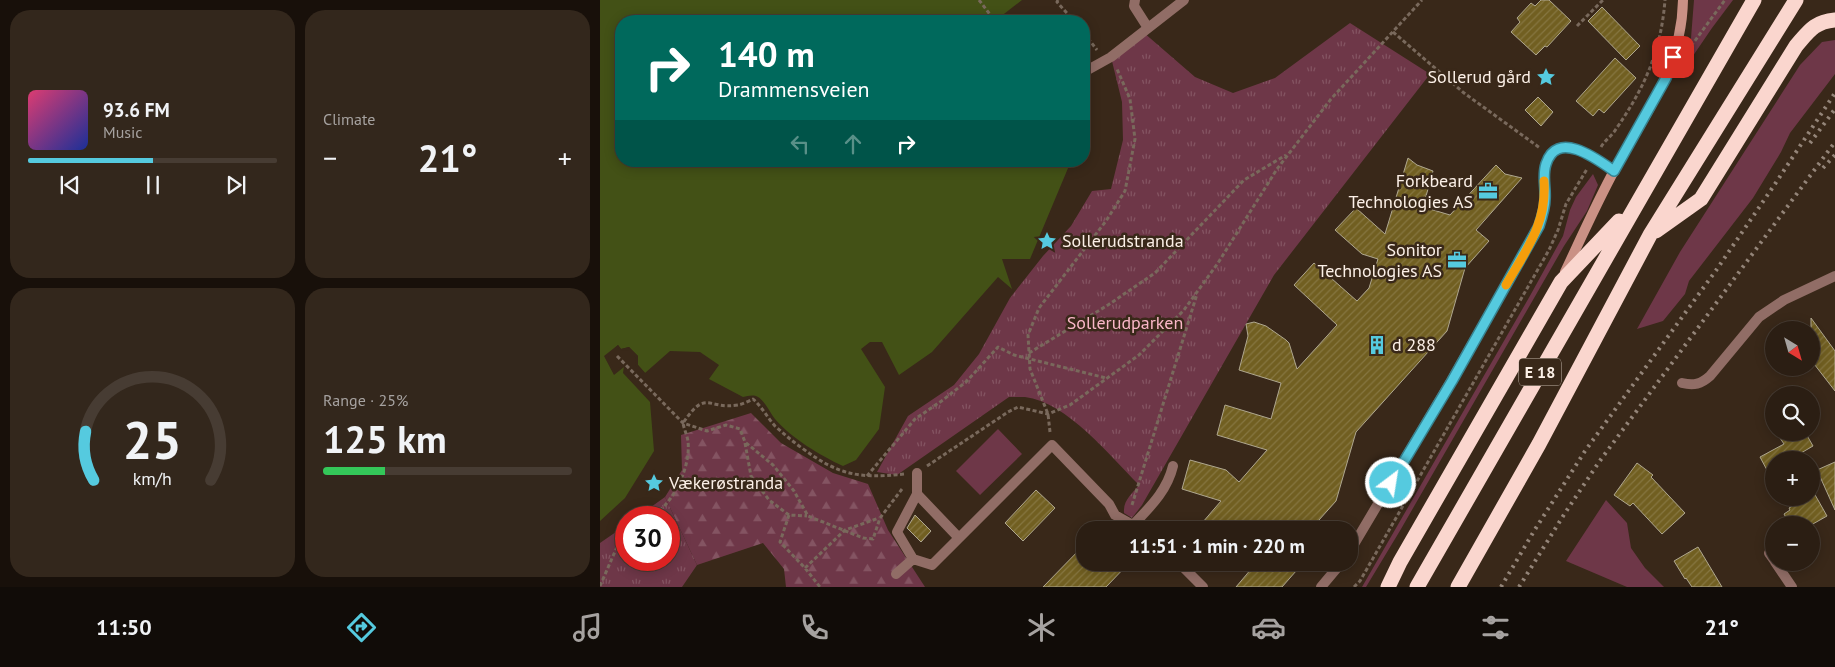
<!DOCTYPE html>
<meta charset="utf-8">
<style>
:root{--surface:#2b1e13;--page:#33271c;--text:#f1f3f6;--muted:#a6a2a0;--line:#473c33;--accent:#55cadf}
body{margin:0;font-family:"PT Sans",sans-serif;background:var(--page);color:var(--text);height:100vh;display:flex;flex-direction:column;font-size:19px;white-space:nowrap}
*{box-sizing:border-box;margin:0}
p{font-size:16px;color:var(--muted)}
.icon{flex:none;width:28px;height:28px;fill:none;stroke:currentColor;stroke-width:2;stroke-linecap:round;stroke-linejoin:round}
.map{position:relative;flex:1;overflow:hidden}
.panel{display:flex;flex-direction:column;gap:10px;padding:10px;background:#18100a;width:600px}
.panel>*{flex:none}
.banner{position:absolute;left:15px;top:15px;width:475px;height:152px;border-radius:20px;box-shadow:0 2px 12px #0003,0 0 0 1px var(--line);background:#00695c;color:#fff;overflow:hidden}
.needle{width:32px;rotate:143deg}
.fabs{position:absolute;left:1165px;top:321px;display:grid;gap:10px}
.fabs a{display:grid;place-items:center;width:55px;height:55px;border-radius:50%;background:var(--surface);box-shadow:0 2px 12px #0003,0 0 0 1px var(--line);font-size:25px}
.speed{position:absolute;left:15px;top:506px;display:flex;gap:10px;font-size:25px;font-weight:700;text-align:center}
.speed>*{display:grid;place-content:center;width:65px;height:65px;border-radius:50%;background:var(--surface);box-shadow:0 2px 12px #0003,0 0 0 1px var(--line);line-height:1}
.speed .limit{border:8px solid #d22;background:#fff;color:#111}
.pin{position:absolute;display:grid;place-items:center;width:42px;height:42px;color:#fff;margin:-21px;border-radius:10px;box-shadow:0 2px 8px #0006}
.me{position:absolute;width:55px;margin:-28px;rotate:31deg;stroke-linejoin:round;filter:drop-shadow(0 0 4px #0008)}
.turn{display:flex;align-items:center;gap:18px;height:105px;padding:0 20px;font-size:22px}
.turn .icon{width:65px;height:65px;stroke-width:2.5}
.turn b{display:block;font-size:35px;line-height:42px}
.lanes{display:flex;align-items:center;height:48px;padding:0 20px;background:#0003;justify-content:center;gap:25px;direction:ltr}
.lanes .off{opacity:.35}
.big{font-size:38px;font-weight:700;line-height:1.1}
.panel .widget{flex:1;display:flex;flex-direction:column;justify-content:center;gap:8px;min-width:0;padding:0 18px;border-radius:20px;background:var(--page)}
.panel .dial{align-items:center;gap:0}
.dial svg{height:130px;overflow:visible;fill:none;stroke:var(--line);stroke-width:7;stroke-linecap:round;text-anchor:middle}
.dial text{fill:var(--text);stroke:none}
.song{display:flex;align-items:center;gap:15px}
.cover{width:60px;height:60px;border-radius:8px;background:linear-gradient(135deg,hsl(340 70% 55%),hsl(230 70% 35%))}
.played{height:5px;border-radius:2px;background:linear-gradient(90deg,var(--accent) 50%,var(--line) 50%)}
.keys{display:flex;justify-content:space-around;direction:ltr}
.heat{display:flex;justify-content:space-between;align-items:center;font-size:28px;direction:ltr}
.charge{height:8px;border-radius:4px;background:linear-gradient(90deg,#34c759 25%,var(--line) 0)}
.panel .tiles{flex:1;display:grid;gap:10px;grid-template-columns:repeat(2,1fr)}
.trip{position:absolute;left:476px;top:521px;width:282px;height:50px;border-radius:20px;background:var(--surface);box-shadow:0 2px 12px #0003,0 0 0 1px var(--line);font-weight:700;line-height:50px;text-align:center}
.menu{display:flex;height:80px;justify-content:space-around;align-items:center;background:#110c08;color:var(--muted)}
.menu .icon{width:35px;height:35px}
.menu .active{color:var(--accent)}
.menu b{font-size:22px;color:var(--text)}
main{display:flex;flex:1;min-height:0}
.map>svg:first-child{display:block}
.green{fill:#6e3748}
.forest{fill:url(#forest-firs)}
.park{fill:url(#park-tufts)}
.water{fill:#435116}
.pier{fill:#392819}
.building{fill:url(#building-hatch);stroke:#afa78f}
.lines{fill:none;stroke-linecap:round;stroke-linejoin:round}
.path{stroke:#79695c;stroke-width:3;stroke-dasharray:4 2.5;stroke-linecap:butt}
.lane{stroke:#916d66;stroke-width:10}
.street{stroke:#916d66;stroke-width:10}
.secondary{stroke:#ca9185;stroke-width:10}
.highway{stroke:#fad6ce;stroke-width:15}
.rail{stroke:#948579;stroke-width:4;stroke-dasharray:2.5 5;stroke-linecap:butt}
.route-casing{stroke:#378391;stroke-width:12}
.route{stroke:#55cadf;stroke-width:9}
.slow{stroke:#f59e0b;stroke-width:9}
.labels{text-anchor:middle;stroke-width:5;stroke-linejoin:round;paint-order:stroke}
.shield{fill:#392819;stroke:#c2b4a9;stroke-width:1}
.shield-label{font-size:16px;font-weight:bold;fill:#fcf0e7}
.poi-label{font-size:18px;fill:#fcf0e7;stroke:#392819;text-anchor:end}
.park-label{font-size:18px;fill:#fab7c8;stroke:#392819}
</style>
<main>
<section class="panel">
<div class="tiles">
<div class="widget">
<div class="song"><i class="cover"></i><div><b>93.6 FM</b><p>Music</p></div></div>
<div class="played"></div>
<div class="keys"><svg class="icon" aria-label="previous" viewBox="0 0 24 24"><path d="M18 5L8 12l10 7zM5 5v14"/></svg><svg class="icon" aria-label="pause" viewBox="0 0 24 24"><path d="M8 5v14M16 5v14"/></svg><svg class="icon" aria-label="next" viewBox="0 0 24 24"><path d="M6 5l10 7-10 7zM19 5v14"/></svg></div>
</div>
<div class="widget"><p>Climate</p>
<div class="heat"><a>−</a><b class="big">21°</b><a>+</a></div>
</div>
<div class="widget dial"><svg viewBox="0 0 100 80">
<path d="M14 69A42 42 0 1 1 86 69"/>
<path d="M14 69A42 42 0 0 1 9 39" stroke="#55cadf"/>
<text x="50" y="56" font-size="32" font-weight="700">25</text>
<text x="50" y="72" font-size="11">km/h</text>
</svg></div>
<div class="widget"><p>Range · 25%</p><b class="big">125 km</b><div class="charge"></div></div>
</div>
</section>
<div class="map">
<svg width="1235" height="587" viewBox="0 0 1235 587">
<defs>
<pattern id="forest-firs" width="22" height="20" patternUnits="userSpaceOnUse" patternTransform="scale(1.25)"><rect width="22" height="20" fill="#6e3748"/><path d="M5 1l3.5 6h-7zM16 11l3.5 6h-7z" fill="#845462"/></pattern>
<pattern id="park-tufts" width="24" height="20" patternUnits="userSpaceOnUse" patternTransform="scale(1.25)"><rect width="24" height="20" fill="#6e3748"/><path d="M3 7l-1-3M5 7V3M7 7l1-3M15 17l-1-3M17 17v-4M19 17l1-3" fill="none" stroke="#845462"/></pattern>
<pattern id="building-hatch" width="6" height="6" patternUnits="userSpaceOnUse" patternTransform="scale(1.25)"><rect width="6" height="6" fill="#715f21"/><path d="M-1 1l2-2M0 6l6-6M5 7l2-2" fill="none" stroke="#867641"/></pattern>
</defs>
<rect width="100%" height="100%" fill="#392819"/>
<path class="green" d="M1094 0H1133L1112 28 1082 72 1091 38Z
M1235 40V74L1190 133 1181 152 1153 198 1089 281 1085 294 1063 321 1037 329 1080 252 1200 65 1222 42Z
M993 174 998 185 987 211 964 246 801 529 766 587H762L931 294 963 236 970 210 976 197Z
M398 429 422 454 380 495 356 471Z
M1006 500 1027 523 1031 548 1045 568 1064 587H1027L966 561Z"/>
<path class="forest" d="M151 413 181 443 233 473 268 484 288 530 325 587H186L184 569 163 543 97 565 65 497 82 470 81 435Z"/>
<path class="park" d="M750 23 830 74 674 275 542 505 532 518 524 513C523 500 532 494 539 485 510 456 467 402 425 397 420 397 414 397 409 397L297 475 277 472 308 416 354 385 379 354 410 298 443 256 471 226 492 191 511 189 523 140 522 102 511 57 543 32 595 77 633 93 675 78Z
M65 497 97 565 82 587H0V543L26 525V560H69V518L37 517Z"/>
<path class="water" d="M0 0H422L395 21H21V161H471L430 259H402L412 289 398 277 332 352 299 375 282 342H270L261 349 285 387 279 429 256 460 243 466C221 456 191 438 175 419 170 413 165 401 158 397 153 394 148 396 143 397L109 379 119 365 100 352 70 351 45 373 38 365V356L29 347 21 349 18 345 5 357 14 374 24 366 23 373 50 402 54 451 25 498 0 521Z"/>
<path class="pier" d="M18 345 21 349 29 347 38 356V365L46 374H43L36 366 35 357 28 350 21 351 18 348 8 357 15 371 23 364 26 366V368L24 367 14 375 4 356Z"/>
<path class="building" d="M941 0H949L971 21 947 47 945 46 936 55 911 32 920 22 917 18 931 3 935 6Z
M1002 7 1040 46 1026 60 988 21Z
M1015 58 1036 78 1004 113 999 109 993 116 976 101Z
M938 97 953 112 941 126 925 110Z
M808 158 817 165 833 171 823 207 850 215 896 165 905 174 922 178 876 230 889 241 865 268 847 331 756 432 736 501 719 520 730 530H596L621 501 582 489 590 460 626 470 639 482 667 450 617 435 625 405 671 419 681 383 639 370 648 336 646 324 654 322 666 326 686 340 689 343 697 369 737 325 694 285 714 263 757 301 769 288 778 259 762 254 735 230 756 208 785 234Z
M1211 318 1235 351V391L1211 360Z
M1189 432H1205L1213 446 1189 460H1174V469L1168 472 1160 457 1184 444 1180 438Z
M1235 462V510L1217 470Z
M1037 463 1053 475 1051 477 1085 513 1062 534 1033 503 1030 506 1014 495Z
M436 490 455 508 423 541 405 523Z
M1214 493 1227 516 1211 525H1190L1184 514 1190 510 1189 508 1206 498H1211V494Z
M315 515 331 531 321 542 307 528Z
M485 544V562H530L506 587H443Z
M1098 547 1122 587H1092L1086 578 1085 579 1074 561Z
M657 562H704L682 587H636Z"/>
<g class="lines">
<path class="path" d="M379 0 395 21
M458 0 457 2 474 21
M977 26 1003 0
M793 32 864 93 940 148
M484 33 497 50
M1091 46 1125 0
M1001 147C1005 140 1012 136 1016 129 1045 87 1061 51 1065 0
M429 353 508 305 555 273 644 180 686 155
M17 356 83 423 107 431 126 425 140 429 145 442 173 465 194 491 208 516 263 538 273 539 280 518 302 489
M450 432 448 414 430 369 428 335 439 308 506 221 525 191 535 139 530 99 517 69
M145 443 151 476 169 500 189 515 207 516
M327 466 408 412 418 407 448 414 470 405 539 355 584 310 618 263 677 169 731 99 822 0
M267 476 315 419 343 400 367 381 398 347 414 355 506 378
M532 505 597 294
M189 515 180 542 205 568 220 587
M49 518C73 506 91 467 88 441 87 435 84 429 83 423 107 388 107 410 138 405 143 404 149 401 153 399 162 407 167 417 175 426 184 434 192 441 202 448 238 475 259 479 304 474
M205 568 245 530 279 518
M0 586 20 540 26 533
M754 587 760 581 949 250 958 230 966 204 987 169"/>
<path class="lane" d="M535 0 534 6 548 28
M484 72 511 57 584 0
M1082 383C1094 386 1101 384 1110 376L1159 317 1184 300 1235 276
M317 473V494
M313 559 297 532 317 494 359 538
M296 574 313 559 332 565 452 445 509 504 515 515 533 525C550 507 567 491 573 466"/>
<path class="street" d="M533 525 539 530
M750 551 851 381 939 226C942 217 945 208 945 199 946 188 942 176 946 164 957 129 997 159 1014 171
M1169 553 1174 560
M578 562 603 587
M1175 562 1192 587
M721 587 742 562"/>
<path class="secondary" d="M965 272C981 238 997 202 1015 169 1046 113 1082 66 1083 0"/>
<path class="highway" d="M1056 231 1101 199 1196 46C1209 31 1214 22 1235 20
M788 587 800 562 961 282 1019 221
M817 587 1154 0
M858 587 939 444 1050 235 1196 0"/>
<path class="rail" d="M1210 143 1235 109
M1223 168 1235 155
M901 587 934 531 985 451 1117 269 1173 187 1235 93
M919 587 965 513 999 462 1235 142"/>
</g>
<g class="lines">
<g class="route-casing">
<path id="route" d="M791 483 852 381 939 226C942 217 945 208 945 199 946 188 942 176 946 164 957 129 997 159 1014 171L1066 78 1073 57"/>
</g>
<use href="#route" class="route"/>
<path class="slow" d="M906 285C926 250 947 224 944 181"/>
</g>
<defs>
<g id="sight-bare" transform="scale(1.5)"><path d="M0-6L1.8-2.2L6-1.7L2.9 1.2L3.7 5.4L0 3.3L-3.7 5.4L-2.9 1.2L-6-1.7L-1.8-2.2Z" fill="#55cadf" stroke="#392819" stroke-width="2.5" paint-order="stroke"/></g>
<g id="office-bare" transform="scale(1.5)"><path d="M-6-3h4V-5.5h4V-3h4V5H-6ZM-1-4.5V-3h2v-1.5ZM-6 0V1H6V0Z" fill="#55cadf" stroke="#392819" stroke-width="2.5" paint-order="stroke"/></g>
<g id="building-bare" transform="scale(1.5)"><path d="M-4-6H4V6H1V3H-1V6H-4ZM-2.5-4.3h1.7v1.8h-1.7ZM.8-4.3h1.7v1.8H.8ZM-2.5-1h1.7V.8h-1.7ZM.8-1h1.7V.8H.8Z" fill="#55cadf" stroke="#392819" stroke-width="2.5" paint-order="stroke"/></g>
</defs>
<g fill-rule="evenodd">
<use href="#sight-bare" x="946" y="77"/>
<use href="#office-bare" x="888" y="191"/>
<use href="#sight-bare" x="447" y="241"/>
<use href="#office-bare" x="857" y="260"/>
<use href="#building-bare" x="777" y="345"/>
<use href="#sight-bare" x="54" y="483"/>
</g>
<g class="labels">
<rect class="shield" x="919" y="358.5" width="42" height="27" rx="4"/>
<g class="shield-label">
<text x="940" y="378">E 18</text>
</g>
<g class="poi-label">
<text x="931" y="83">Sollerud gård</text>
<text x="873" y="187">Forkbeard<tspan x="873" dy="21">Technologies AS</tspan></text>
<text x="462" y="247" text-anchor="start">Sollerudstranda</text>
<text x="842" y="256">Sonitor<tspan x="842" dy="21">Technologies AS</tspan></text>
<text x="792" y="351" text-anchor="start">d 288</text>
<text x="69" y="489" text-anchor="start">Vækerøstranda</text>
</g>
<g class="park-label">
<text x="525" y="329">Sollerudparken</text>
</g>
</g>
</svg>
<div class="fabs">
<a><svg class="needle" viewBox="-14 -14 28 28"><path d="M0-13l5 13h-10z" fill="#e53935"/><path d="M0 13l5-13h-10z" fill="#a6a2a0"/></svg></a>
<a><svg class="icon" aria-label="search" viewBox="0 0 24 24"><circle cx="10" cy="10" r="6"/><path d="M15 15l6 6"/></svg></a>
<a>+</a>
<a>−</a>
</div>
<div class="speed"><div class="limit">30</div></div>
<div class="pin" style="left:1073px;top:57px;background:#d93025"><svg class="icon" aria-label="arrive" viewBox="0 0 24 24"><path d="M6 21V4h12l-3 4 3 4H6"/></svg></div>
<svg class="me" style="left:791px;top:483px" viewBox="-20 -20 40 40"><circle r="17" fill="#55cadf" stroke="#fff" stroke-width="3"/><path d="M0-11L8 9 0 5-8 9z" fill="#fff"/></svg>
<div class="trip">11:51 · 1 min · 220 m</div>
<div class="banner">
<div class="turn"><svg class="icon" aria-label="right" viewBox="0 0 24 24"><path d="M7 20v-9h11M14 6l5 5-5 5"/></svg><div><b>140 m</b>Drammensveien</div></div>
<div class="lanes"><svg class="icon off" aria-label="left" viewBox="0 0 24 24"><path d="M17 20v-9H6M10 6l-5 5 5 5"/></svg><svg class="icon off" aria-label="ahead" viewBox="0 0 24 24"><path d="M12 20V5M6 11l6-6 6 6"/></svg><svg class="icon" aria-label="right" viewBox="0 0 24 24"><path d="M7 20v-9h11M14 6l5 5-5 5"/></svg></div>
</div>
</div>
</main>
<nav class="menu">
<b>11:50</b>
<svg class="icon active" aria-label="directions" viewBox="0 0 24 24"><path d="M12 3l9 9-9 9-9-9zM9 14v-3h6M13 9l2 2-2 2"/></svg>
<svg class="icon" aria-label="music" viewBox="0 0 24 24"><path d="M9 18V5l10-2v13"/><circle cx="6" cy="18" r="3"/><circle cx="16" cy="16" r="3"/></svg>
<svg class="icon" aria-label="phone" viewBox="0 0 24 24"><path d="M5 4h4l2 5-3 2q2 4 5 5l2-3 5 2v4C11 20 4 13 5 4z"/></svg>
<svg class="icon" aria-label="climate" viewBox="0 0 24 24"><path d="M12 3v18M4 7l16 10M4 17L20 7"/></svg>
<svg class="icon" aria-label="car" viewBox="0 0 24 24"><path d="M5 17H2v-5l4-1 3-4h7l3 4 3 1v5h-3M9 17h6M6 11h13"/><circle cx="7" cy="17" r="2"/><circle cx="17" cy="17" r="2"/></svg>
<svg class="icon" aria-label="filters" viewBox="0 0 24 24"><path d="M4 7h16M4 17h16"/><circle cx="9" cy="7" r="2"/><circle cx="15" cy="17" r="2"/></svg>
<b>21°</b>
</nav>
